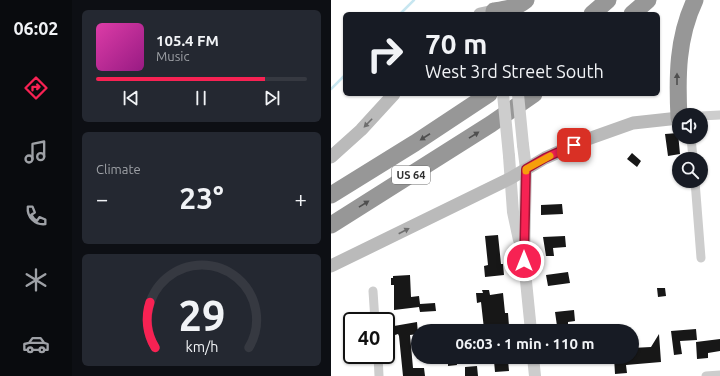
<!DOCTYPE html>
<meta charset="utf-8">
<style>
:root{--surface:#171b24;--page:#242831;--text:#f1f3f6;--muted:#9ea1a6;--line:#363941;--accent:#f72253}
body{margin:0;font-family:Ubuntu,sans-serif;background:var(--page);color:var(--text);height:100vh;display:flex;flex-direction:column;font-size:15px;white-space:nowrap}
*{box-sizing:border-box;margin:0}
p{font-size:13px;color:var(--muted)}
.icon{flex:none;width:22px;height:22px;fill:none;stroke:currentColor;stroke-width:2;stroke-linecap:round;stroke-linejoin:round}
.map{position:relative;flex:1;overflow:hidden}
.side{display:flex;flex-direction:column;gap:10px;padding:10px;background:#0d0f14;width:259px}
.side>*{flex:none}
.guide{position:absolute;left:12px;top:12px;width:317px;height:84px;border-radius:6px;box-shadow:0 1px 3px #0004;background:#171b24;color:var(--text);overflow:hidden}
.tools{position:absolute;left:341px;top:108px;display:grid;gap:8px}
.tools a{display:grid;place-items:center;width:36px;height:36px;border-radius:50%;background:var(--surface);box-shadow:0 1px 3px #0004;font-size:20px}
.speed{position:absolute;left:12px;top:312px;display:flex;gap:8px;font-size:20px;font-weight:700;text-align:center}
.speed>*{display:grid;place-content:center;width:52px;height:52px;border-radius:50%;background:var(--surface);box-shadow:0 1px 3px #0004;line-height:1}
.speed .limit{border:2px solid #111;border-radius:6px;background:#fff;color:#111}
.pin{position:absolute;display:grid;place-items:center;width:34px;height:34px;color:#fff;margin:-17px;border-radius:8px;box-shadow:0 2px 6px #0006}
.me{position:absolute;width:44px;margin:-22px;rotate:0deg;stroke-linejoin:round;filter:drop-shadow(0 0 3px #0008)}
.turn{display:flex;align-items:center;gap:14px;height:84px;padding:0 16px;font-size:18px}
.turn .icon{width:52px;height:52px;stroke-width:2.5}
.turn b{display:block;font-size:28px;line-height:34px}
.big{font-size:30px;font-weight:600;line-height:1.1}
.side .widget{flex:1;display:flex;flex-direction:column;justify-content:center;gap:6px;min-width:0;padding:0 14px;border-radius:6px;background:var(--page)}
.side .dial{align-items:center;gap:0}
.dial svg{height:104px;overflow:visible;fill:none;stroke:var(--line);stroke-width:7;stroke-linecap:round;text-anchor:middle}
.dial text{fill:var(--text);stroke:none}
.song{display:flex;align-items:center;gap:12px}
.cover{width:48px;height:48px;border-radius:6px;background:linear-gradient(135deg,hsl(320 70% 55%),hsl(310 70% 35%))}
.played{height:4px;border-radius:2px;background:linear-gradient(90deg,var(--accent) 80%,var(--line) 80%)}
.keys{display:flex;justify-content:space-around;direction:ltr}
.heat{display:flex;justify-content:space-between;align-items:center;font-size:22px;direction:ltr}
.trip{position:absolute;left:80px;top:324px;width:228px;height:40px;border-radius:20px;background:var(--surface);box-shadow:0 1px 3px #0004;font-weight:600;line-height:40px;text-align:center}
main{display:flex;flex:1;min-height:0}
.menu{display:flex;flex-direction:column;width:72px;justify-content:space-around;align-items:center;background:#090b0e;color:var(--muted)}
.menu .icon{width:28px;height:28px}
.menu .selected{color:var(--accent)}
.menu b{font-size:18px;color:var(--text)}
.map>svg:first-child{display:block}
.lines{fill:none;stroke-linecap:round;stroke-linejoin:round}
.stream{stroke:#c7e6f0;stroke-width:2.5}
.building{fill:#171717}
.minor{stroke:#cdcdcd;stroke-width:9}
.tertiary{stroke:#cdcdcd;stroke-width:12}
.secondary{stroke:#bababa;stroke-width:13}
.motorway{stroke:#979797;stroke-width:17}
.tertiary-bridge{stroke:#cdcdcd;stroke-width:12}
.oneway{fill:#4f4f4f}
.oneway2{fill:#6e6e6e}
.route-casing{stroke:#a11636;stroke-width:10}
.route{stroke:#f72253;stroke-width:7}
.slow{stroke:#f59e0b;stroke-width:7}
.labels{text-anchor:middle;stroke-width:4;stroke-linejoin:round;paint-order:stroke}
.shield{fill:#fff;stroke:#6e6e6e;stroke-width:1}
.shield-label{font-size:11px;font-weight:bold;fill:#303030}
</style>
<main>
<nav class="menu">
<b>06:02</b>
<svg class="icon selected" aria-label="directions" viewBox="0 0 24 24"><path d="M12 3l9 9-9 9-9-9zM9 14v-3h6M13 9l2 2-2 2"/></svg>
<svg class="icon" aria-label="music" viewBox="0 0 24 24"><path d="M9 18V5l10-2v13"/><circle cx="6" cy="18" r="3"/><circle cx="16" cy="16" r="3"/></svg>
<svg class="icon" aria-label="phone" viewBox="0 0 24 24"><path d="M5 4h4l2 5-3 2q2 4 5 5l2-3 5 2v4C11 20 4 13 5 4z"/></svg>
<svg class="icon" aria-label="climate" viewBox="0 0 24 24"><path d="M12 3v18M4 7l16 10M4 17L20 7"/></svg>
<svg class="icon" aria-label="car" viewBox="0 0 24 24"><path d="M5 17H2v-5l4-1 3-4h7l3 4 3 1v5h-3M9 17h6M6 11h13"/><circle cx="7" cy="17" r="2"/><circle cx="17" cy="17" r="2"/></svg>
</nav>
<section class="side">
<div class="widget">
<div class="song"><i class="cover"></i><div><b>105.4 FM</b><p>Music</p></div></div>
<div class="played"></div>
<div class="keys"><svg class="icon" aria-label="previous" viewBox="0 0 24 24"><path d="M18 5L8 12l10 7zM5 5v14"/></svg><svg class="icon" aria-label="pause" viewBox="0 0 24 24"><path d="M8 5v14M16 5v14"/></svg><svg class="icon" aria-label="next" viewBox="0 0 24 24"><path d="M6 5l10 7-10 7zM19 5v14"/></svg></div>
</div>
<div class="widget"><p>Climate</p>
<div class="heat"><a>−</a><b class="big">23°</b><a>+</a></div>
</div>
<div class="widget dial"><svg viewBox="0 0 100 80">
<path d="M14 69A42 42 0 1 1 86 69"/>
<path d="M14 69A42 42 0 0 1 10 34" stroke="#f72253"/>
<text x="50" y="56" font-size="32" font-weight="700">29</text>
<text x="50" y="72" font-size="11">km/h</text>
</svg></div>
</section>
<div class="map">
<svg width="389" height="376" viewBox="0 0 389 376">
<rect width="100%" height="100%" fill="#fff"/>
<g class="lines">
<path class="stream" d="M69 14 83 0
M0 89 14 75"/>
</g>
<path class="building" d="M347 133 349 154 337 156 334 134Z
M301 153 310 161 306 167 296 159Z
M231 204 232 214 210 215V205Z
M167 235 170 264H172L173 275 154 277 153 266 157 265 154 236Z
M234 236 235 247 222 248 223 256H215L212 237Z
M237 272 239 283 217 286 215 275Z
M79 275 80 297 88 296 89 304 104 303 105 311 89 312 88 307 63 310V285H60V278H62V276Z
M326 288H334L335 296 327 297Z
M151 290H158L159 295 172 293 174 313H177L178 326 153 329 150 302 146 303 145 293H152Z
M243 310 244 321 237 322V325L226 326 224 312Z
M86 322 87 334 79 335 82 368H93L94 376H72L68 336 67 334 64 335 63 326Z
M365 329 366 340 349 341 351 354 343 355 340 331Z
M328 334 330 362 295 365 296 373 284 374 283 357H301V348L320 347Z
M389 339V351L377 353V358L366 359 365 342Z
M125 357 126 365 117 366V358Z
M177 360 178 371 164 372 163 361Z
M146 366 147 376H134V367Z"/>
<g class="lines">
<path class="minor" d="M370 116 389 115
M360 137 362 159
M364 181 370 258
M42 291 44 321
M47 355 48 376
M375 376 389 375"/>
<path class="tertiary" d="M192 145 195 169 193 261 200 331
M178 156 182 212 188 240
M202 357 204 376"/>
<path class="secondary" d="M149 14 163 11
M0 157 30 130 63 94
M0 266 180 178 214 158 257 139 302 123 348 118"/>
<path class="motorway" d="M163 11C176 9 185 8 195 0
M261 14 277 0
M301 14 317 0
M348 118C346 77 346 38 364 0
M0 195 84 143 158 94
M0 225 160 124 203 94"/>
<path class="tertiary-bridge" d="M172 94 178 156
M187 94 192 145"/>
</g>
<defs><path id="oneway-solid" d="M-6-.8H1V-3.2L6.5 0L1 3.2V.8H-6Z"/></defs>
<g class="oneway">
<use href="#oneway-solid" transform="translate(346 79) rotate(-90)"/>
<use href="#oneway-solid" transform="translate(143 135) rotate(-32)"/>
<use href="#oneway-solid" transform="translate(94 137) rotate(147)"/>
<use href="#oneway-solid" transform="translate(33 204) rotate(-32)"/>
</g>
<g class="oneway2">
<use href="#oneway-solid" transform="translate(37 123) rotate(134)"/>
<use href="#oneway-solid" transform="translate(73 231) rotate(-27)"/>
</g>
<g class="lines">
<g class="route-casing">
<path id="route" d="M193 261 195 169 214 158 243 145"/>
</g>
<use href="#route" class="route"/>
<path class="slow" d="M195 171V169L219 156"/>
</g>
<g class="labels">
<rect class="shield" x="61" y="166" width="38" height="18" rx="3"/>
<g class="shield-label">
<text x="80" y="179">US 64</text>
</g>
</g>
</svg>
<div class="tools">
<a><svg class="icon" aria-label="sound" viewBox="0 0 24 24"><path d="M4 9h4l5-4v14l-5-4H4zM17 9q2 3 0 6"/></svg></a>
<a><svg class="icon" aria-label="search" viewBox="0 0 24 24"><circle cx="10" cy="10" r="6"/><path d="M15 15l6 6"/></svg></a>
</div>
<div class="speed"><div class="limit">40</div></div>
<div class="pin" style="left:243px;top:145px;background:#d93025"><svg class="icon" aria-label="arrive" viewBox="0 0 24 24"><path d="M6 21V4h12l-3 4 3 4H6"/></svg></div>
<svg class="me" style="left:193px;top:261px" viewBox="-20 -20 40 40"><circle r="17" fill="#f72253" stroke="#fff" stroke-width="3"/><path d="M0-11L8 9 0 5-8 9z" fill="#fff"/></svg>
<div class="trip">06:03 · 1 min · 110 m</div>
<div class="guide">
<div class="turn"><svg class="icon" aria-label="right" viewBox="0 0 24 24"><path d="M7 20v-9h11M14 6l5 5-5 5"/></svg><div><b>70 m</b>West 3rd Street South</div></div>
</div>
</div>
</main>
